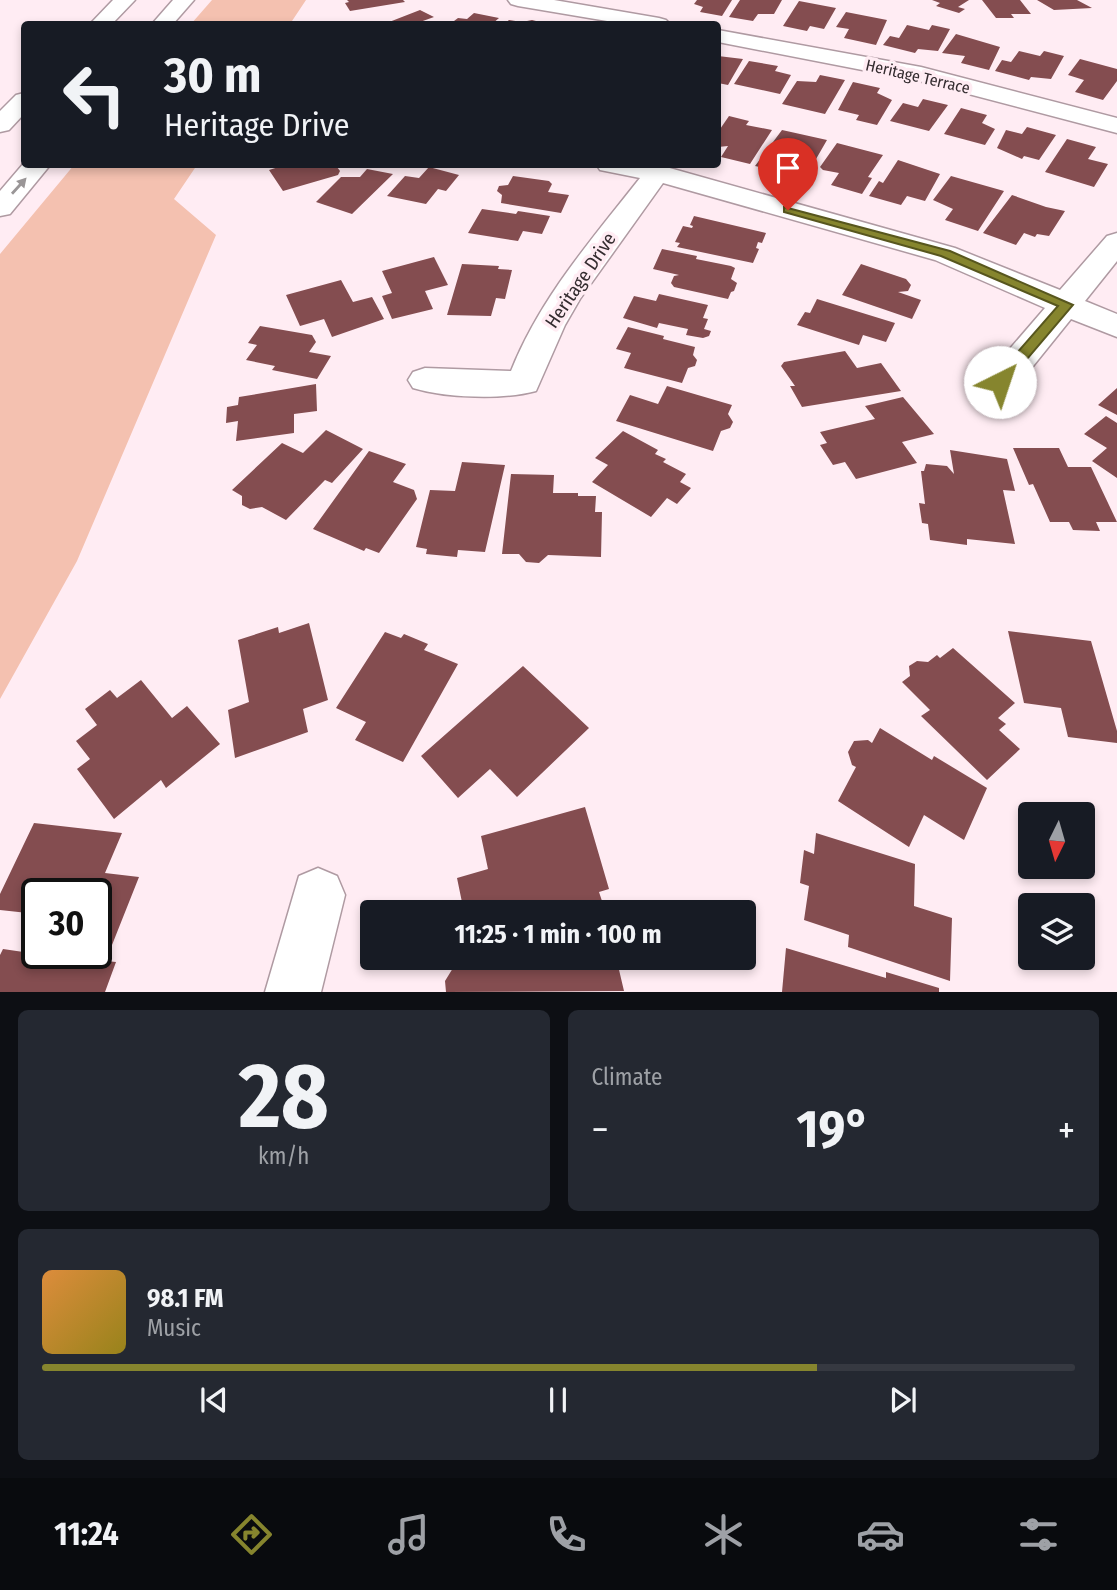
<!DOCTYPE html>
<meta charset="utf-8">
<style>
:root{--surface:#171b24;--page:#242831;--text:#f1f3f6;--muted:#9ea1a6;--line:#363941;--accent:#86852e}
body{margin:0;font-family:"Fira Sans Condensed",sans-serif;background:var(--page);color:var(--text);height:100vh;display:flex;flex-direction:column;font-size:26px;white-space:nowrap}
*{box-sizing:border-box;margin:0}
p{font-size:23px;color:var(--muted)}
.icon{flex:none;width:38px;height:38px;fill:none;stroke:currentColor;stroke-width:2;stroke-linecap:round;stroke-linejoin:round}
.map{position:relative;height:992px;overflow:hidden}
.panel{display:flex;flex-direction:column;gap:18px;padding:18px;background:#0d0f14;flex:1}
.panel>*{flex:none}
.guide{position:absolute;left:21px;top:21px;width:700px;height:147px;border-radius:7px;box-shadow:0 4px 10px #0003;background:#171b24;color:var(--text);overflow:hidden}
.needle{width:46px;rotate:185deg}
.buttons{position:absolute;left:1018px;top:802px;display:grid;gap:14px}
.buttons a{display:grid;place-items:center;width:77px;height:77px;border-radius:7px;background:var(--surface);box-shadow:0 4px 10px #0003;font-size:35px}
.speed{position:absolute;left:21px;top:878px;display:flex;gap:14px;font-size:35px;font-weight:700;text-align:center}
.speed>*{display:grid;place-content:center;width:91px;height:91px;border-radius:50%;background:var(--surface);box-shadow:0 4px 10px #0003;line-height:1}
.speed .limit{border:4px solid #111;border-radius:10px;background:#fff;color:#111}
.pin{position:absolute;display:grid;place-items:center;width:60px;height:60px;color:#fff;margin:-72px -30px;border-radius:50% 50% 50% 0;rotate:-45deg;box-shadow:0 0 7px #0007}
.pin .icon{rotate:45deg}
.me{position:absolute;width:77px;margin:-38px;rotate:41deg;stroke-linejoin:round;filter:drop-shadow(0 0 5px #0008)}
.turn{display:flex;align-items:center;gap:24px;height:147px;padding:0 28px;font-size:32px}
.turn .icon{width:91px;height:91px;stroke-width:2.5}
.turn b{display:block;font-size:49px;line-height:60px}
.big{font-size:52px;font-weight:700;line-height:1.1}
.panel .card{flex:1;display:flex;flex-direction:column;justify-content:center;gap:10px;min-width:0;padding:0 24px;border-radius:10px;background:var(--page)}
.panel .dial{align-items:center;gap:0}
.dial b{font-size:91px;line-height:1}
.song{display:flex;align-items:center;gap:21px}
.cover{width:84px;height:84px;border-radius:10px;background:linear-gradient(135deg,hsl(30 70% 55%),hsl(50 70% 35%))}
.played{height:7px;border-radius:4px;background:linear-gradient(90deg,var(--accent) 75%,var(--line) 75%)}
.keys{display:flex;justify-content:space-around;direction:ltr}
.heat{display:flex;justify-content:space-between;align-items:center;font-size:38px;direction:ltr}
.panel .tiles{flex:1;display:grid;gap:18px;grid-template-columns:1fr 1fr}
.card:last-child{grid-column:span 2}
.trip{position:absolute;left:360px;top:900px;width:396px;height:70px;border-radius:7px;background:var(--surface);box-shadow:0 4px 10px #0003;font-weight:700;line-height:70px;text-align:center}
.dock{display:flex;height:112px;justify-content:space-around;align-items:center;background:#090b0e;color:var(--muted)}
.dock .icon{width:49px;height:49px}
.dock .active{color:var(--accent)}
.dock b{font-size:32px;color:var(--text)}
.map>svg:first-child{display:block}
.green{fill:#f4c1b0}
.building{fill:#844d50}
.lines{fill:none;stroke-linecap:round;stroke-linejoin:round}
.minor-casing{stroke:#af9aa2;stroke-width:3}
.primary-casing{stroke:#af9aa2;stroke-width:3}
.minor{fill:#fff;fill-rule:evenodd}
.primary{fill:#fff;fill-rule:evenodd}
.oneway{fill:#9a9697}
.route{fill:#86852e;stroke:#57561e;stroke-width:2}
.labels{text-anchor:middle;stroke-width:7;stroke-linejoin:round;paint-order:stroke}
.far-street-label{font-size:16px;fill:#342c2f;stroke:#ffecf3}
.street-label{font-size:19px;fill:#342c2f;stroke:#ffecf3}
</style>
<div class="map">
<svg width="1117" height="992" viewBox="0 0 1117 992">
<rect width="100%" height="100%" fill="#ffecf3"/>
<path class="green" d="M212 0H306L290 24H191Z
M74 165H197L174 199 216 235 77 561 0 699V254Z"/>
<path class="building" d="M347 0H403L405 2 350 11 345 3 349 2Z
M697 0H732L722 16 700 12 703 7 694 4Z
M740 0H782L774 14H758L753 21 729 17Z
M932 0H969L958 7 965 9 959 13 936 6 940 3Z
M982 0H1020L1031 14H1011L1014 18H996Z
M1037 0H1077L1092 8 1054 10Z
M799 1 836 8 824 29 810 26 807 31 783 26Z
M420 10 434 17 420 22 424 24H384Z
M846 12 887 20 876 45 844 38 849 29 836 27Z
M474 13 499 18 492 24H450L458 18 467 19Z
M509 20 522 22 532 20 548 24H504Z
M907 25 929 30 932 25 950 29 938 51 918 49 915 53 883 45 890 36 899 38Z
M956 34 1000 47 989 70 961 63 965 56 942 53Z
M1019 51 1040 56 1044 51 1064 56 1051 79 1031 77 1029 80 995 71 1002 60 1011 62Z
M718 56 743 59 728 85 718 83Z
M1080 59 1117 69V81L1103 100 1075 92 1084 80 1068 75Z
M749 61 778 66 775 71 791 75 780 94 734 84Z
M820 75 845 80 825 114 782 104 797 81 816 82Z
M853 82 880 88 877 93 892 100 877 125 856 120 859 115 838 110Z
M923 99 948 105 929 131 890 121 903 103 918 107Z
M961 108 987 115 982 123 995 129 985 145 944 134Z
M729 116 749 121 746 125 772 130 750 164 721 157 728 146 718 147V132Z
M1027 127 1056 135 1039 160 1024 156 1022 159 997 148 1006 130 1022 134Z
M782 130 827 140 812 166 806 167 792 161 785 173 755 166Z
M1067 139 1096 147 1088 159 1108 164 1094 187 1045 172Z
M837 143 883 155 868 177 872 178 862 194 831 185 839 173 823 170 820 167Z
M898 160 940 174 925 201 907 196 901 205 869 196 879 181 883 183Z
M288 164H336L332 166 337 167 340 171 338 175 283 191 269 170Z
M429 167 459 175 446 191 438 189 426 204 387 196 405 176 419 178Z
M367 169 393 174 352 214 316 202 341 177H360Z
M513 176 549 181 552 184 548 192 569 195 561 213 501 203 502 195 497 191 499 186 508 185Z
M951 176 1004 191 978 231 945 220 953 209 933 200Z
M1012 195 1046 207 1065 211 1049 236 1037 234 1035 237 1024 233 1016 245 983 233Z
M482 209 516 214 518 211 550 216 542 234 523 231 518 241 468 233Z
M694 216 766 233 762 243 758 242 756 248 759 249 753 263 677 247 680 243 675 242 683 226 692 228 693 226 690 225Z
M662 249 697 256 696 259 731 266 735 268 731 279 737 283 734 291 731 292 728 299 674 287 671 283 674 276 679 275 653 269Z
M434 257 448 285 425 291 433 309 392 319 382 296 392 293 382 271Z
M462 264 499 266 498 269 512 270 505 299 496 298 491 316 447 315Z
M861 264 906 279 911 285 908 291 898 292 921 300 912 319 842 295Z
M341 280 353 302 372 297 384 319 332 337 324 319 300 326 286 295Z
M659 294 708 305 703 318 708 319 704 329 711 331 709 336 703 338 686 335 688 329 659 323 657 328 623 318 634 296 656 301Z
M817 299 895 323 886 342 863 335 859 345 797 325 805 312 810 313Z
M260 326 312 335 316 342 309 352 331 356 317 379 272 370 275 366 246 360 257 345 248 343Z
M628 327 664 336 663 339 695 347 693 355 697 360 695 366 688 368 682 383 624 368 631 353 616 349Z
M845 351 857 368 881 363 901 391 802 407 790 386H795L781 366 784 362Z
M316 384 317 411 294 414V433L236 441 238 421 226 423 227 407 238 405 239 397Z
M667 386 732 405 728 414 733 422 730 428 721 431 713 451 616 421 630 395 658 404Z
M1117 388V415L1098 405Z
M903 397 934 434 902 442 917 463 856 479 845 462 833 465 820 445 827 443 820 432 875 419 865 406Z
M1106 416 1117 423V478L1092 461 1107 448 1084 434Z
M326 430 363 449 332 483 325 480 286 520 262 507 250 509 242 505V496L232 490 282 443 303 453Z
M623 431 658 450 655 454 666 459 663 462 686 474 680 482 691 488 677 504 667 498 651 517 592 482 608 465 595 458Z
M1013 448H1059L1068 467H1091L1117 522H1096L1100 531 1073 530 1069 522H1050L1033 484 1029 485Z
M950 450 1007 459 1015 491 1003 490 1015 544 967 539V545L930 540 928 524 922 523 919 503 925 504 921 471H924L926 464 947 466 954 474Z
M369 451 406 464 393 482 414 490 417 499 379 553 366 548 364 551 313 529Z
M462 462 505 465 485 552 458 550 457 557 426 554 427 549 416 547 430 490 455 491Z
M511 474 554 475 553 493H578V496H596L595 512H602L601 557 548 555 539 563 526 562 519 554H502Z
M309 623 328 700 303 709 308 732 235 758 228 710 249 702 238 640 278 627 279 633Z
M1008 631 1091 641 1117 731V743L1068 737 1061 708 1024 703Z
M385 632 401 638 404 634 428 644 424 650 458 664 403 762 355 740 366 722 336 708Z
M953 648 1015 703 998 718 1006 724 999 730 1020 749 987 780 921 716 930 710 902 682 910 676 909 666 917 661 928 662 937 655 940 658Z
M523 666 589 728 517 797 490 769 458 798 421 756Z
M141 680 172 718 187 706 220 744 166 788 161 780 114 819 77 769 90 759 76 741 97 725 85 709 110 690 117 698Z
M880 728 932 760 934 756 987 788 964 840 924 815 909 847 838 801 856 767 852 765 848 752 854 741 868 740 872 743Z
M585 807 609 889 599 892 602 901 579 908 580 912H464L457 878 488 869 481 836Z
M34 823 122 833 105 873 139 877 110 950 96 948V894H37V914L0 910V894Z
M816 833 915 864 914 906 952 918 950 981 848 947 849 935 804 920 809 886 800 883 804 850 814 854Z
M786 948 886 978V972L939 988V992H782Z
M3 949 37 954 116 962 105 992H0V955Z
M493 957H616L624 991 446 992 445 981 453 968Z"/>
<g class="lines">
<g class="minor-casing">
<path id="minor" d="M508 0H554L659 18 666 20 670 24H625L518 6 511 4Z
M718 30 921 67 1117 118V133L919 81 718 42Z
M596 164H654L666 167 955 248 1060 290 1107 236 1117 233V261L1085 301 1117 314V337L1071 319 1013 391 1001 394 989 391 984 382 989 373 1045 308 935 260 663 183 580 299 565 325 536 391C503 400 446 398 413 388L408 380 413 372 425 368 511 371C540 298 592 239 640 178L600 170Z
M318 868 337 876 345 895 321 992H265L299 876Z"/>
</g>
<g class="primary-casing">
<path id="primary" d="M113 0H135L112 24H90Z
M173 0H194L173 24H152Z
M24 93V114L9 130 0 132V111L16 95Z
M24 163 51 164 10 214 0 216V191Z"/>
</g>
<use href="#minor" class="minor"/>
<use href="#primary" class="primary"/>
</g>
<defs><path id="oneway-solid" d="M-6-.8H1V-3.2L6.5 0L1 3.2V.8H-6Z" transform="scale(1.75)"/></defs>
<use class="oneway" href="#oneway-solid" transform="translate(19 186) rotate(-48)"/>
<path class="route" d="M784 207 950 251 1073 305 1005 385H995V378L1058 306 941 256 784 212Z"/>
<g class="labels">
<g class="far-street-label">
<text transform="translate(918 76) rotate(13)" y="6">Heritage Terrace</text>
</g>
<g class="street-label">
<text transform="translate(580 280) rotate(-56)" y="7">Heritage Drive</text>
</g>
</g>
</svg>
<div class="buttons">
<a><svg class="needle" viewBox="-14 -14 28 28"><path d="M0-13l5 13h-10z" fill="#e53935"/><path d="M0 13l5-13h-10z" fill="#9ea1a6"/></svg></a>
<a><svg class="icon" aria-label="layers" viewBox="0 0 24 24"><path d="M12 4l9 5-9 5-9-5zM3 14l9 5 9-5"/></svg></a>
</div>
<div class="speed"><div class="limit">30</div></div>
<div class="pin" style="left:788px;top:210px;background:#d93025"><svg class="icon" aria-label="arrive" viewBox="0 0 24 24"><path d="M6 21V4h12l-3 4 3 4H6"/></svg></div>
<svg class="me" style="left:1000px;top:382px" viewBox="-20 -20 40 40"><circle r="19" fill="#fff"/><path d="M0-13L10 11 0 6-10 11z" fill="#86852e"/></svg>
<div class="trip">11:25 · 1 min · 100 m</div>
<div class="guide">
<div class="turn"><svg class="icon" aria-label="left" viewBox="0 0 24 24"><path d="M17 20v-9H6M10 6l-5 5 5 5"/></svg><div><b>30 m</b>Heritage Drive</div></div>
</div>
</div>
<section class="panel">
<div class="tiles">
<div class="card dial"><b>28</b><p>km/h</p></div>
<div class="card"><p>Climate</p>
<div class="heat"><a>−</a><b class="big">19°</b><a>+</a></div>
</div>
<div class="card">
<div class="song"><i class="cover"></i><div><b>98.1 FM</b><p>Music</p></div></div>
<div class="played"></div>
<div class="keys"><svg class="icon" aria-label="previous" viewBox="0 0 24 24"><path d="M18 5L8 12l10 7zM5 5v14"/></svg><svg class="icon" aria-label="pause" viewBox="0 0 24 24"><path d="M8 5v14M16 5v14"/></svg><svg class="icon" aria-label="next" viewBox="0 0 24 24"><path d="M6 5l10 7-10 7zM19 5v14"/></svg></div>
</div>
</div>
</section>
<nav class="dock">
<b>11:24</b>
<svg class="icon active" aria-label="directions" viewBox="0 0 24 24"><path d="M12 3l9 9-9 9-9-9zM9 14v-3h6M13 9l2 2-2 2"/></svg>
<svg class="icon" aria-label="music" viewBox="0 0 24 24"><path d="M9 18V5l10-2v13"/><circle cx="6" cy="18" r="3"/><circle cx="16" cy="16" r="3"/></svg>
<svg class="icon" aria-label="phone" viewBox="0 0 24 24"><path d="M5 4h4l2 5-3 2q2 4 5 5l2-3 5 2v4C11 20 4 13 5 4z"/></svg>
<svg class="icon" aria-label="climate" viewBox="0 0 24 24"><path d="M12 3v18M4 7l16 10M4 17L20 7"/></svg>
<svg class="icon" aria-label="car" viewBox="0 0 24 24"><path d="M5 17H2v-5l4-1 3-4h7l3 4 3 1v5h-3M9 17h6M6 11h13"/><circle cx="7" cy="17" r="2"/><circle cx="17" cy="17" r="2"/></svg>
<svg class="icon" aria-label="filters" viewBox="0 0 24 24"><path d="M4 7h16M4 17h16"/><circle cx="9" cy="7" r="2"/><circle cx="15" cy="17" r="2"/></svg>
</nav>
